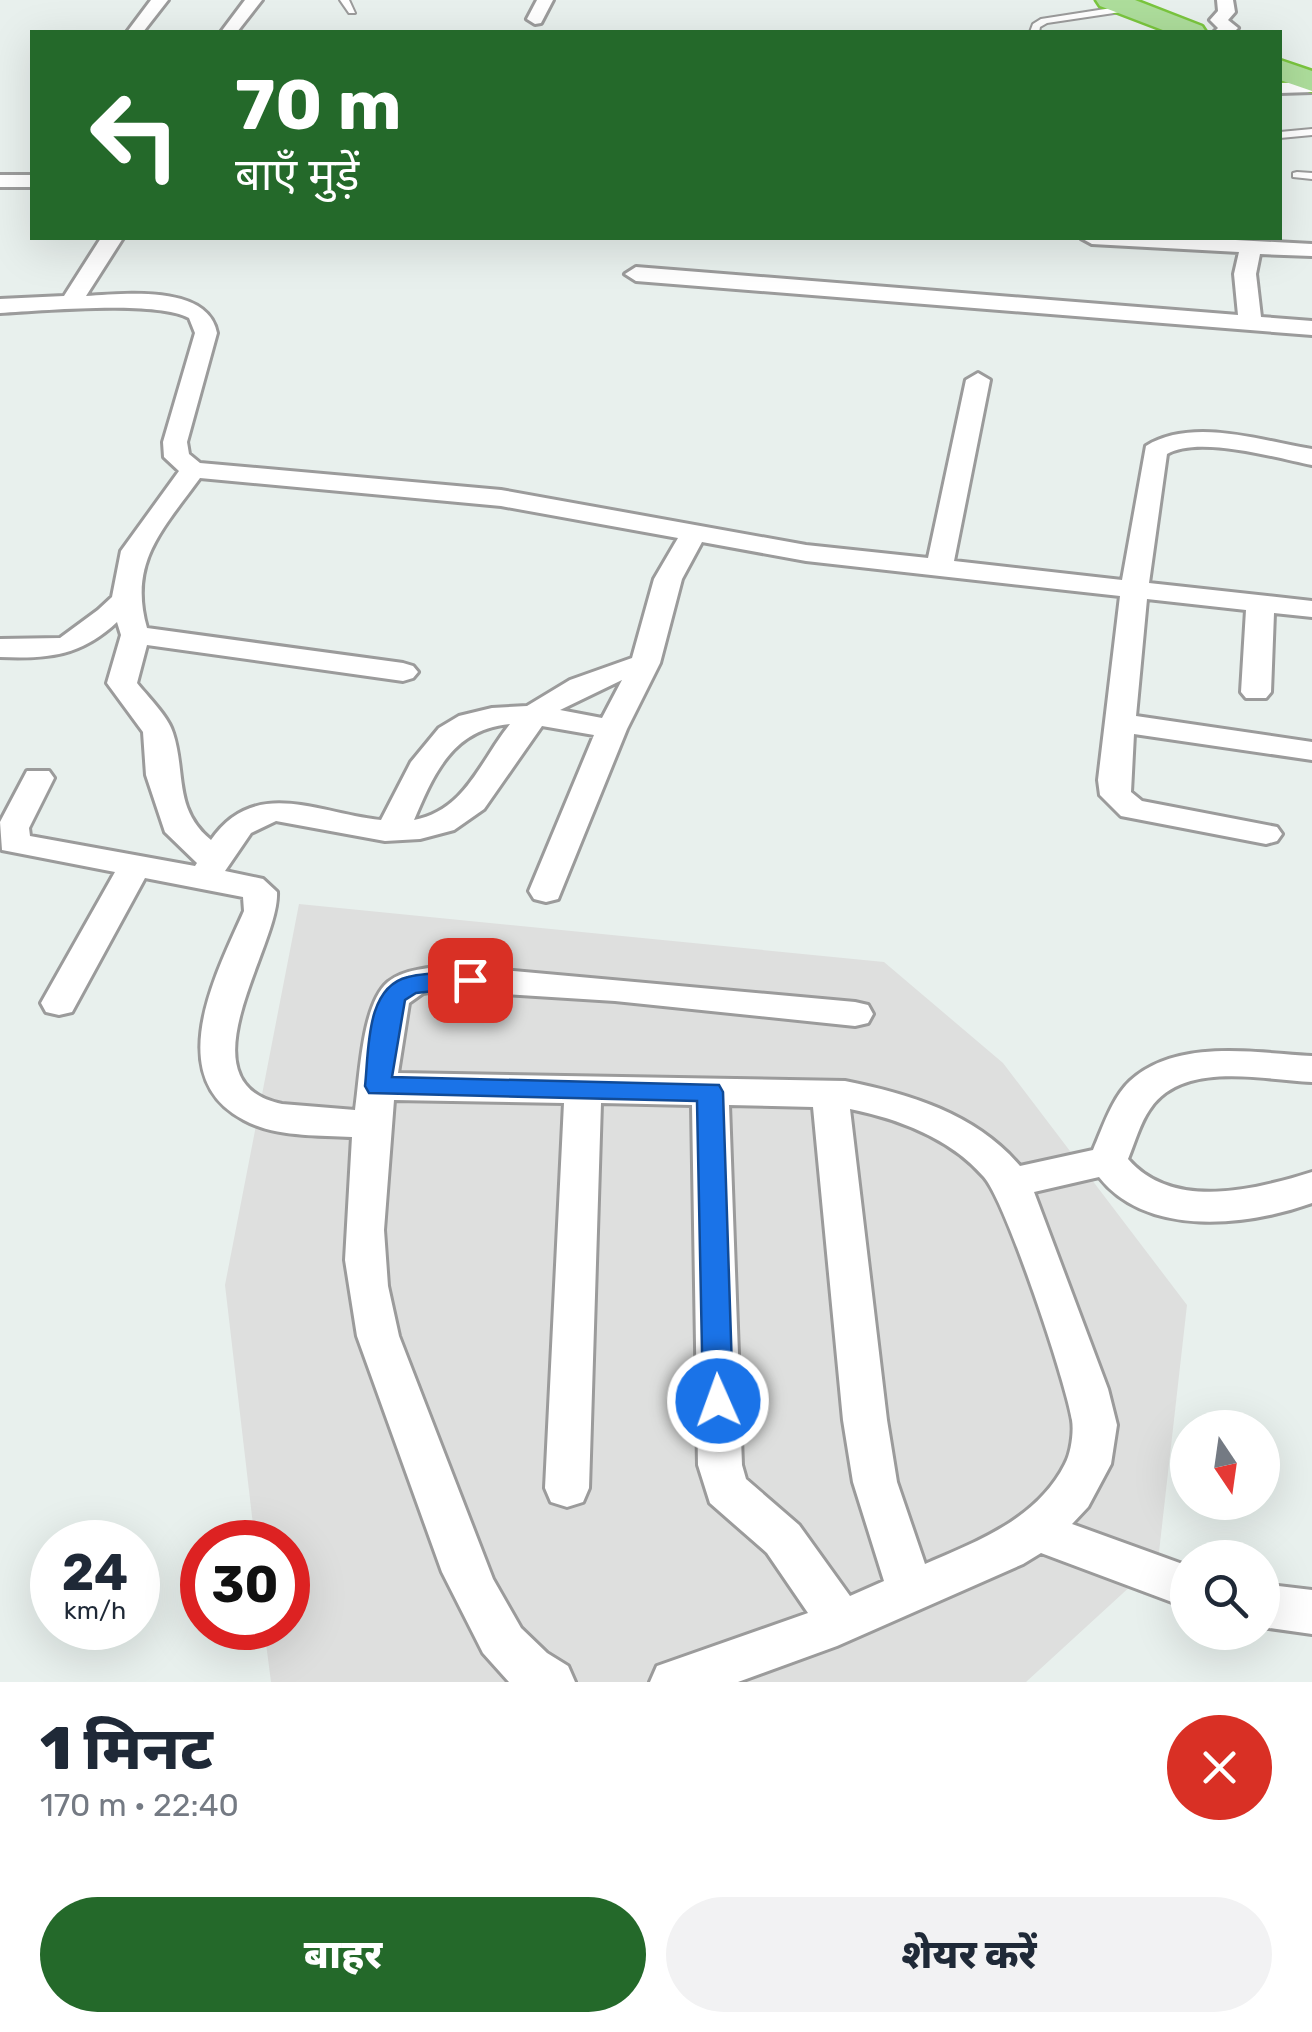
<!DOCTYPE html>
<html lang="hi">
<meta charset="utf-8">
<style>
body{margin:0;font-family:Rubik,"Noto Sans Devanagari",sans-serif;background:#f2f2f3;color:#1f2937;height:100vh;display:flex;flex-direction:column;font-size:38px;white-space:nowrap}
*{box-sizing:border-box;margin:0}
p{font-size:32px;color:#747a83}
.icon{flex:none;width:55px;height:55px;fill:none;stroke:currentColor;stroke-width:2;stroke-linecap:round;stroke-linejoin:round}
.map{position:relative;height:1682px;overflow:hidden}
.panel{display:flex;flex-direction:column;background:#fff;flex:1}
.panel>*{flex:none}
.hud{position:absolute;left:30px;top:30px;width:1252px;height:210px;border-radius:0px;box-shadow:0 10px 40px #0002;background:#24692a;color:#fff;overflow:hidden}
.needle{width:65px;rotate:167deg}
.buttons{position:absolute;left:1170px;top:1410px;display:grid;gap:20px}
.buttons a{display:grid;place-items:center;width:110px;height:110px;border-radius:50%;background:#fff;box-shadow:0 10px 40px #0002;font-size:50px}
.speed{position:absolute;left:30px;top:1520px;display:flex;gap:20px;font-size:50px;font-weight:700;text-align:center}
.speed>*{display:grid;place-content:center;width:130px;height:130px;border-radius:50%;background:#fff;box-shadow:0 10px 40px #0002;line-height:1}
.speed small{font-size:25px;font-weight:400}
.speed .limit{border:15px solid #d22;background:#fff;color:#111}
.pin{position:absolute;display:grid;place-items:center;width:85px;height:85px;color:#fff;margin:-42px;border-radius:20px;box-shadow:0 5px 15px #0006}
.me{position:absolute;width:110px;margin:-55px;rotate:358deg;stroke-linejoin:round;filter:drop-shadow(0 0 8px #0008)}
.turn{display:flex;align-items:center;gap:35px;height:210px;padding:0 40px;font-size:45px}
.turn .icon{width:130px;height:130px;stroke-width:2.5}
.turn b{display:block;font-size:70px;line-height:85px}
.round{display:grid;place-items:center;flex:none;width:105px;height:105px;border-radius:52px;background:#f2f2f3}
.overview{display:flex;align-items:center;justify-content:space-between;height:170px;padding:0 40px}
h1{font-size:60px;font-weight:800;line-height:75px}
.button{display:flex;gap:20px;margin-top:auto;padding:20px 40px}
.button a{flex:1;height:115px;border-radius:60px;background:#24692a;color:#fff;font-size:40px;font-weight:800;line-height:115px;text-align:center}
.button a+a{background:#f2f2f3;color:#1f2937}
.map>svg:first-child{display:block}
.residential{fill:#dedfde}
.lines{fill:none;stroke-linecap:round;stroke-linejoin:round}
.lane-casing{stroke:#9b9b9b;stroke-width:4}
.street-casing{stroke:#9b9b9b;stroke-width:6}
.highway-casing{stroke:#7ac53e;stroke-width:5}
.lane{fill:#fff;fill-rule:evenodd}
.street{fill:#fff;fill-rule:evenodd}
.highway{fill:#addd9b;fill-rule:evenodd}
.route{fill:#1a73e8;stroke:#114b97;stroke-width:2.5}
</style>
<div class="map">
<svg width="1312" height="1682" viewBox="0 0 1312 1682">
<rect width="100%" height="100%" fill="#e8f0ed"/>
<!-- residential -->
<polygon class="residential" points="299,904 884,962 1003,1063 1187,1305 1158,1561 1026,1682 271,1682 264,1628 288,1628 288,1542 255,1542 225,1285"/>
<g class="lines">
<defs>
<g id="lane">
<polygon points="340,0 349,0 355,13 349,13"/>
<polygon points="1131,5 1134,10 1047,23 1040,27 1039,32 1030,32 1033,24 1041,19"/>
<polygon points="1312,129 1312,135 1280,138 1280,132"/>
<polygon points="1297,172 1312,173 1312,179 1293,177 1293,173"/>
</g>
<g id="street">
<polygon points="151,0 168,0 143,32 127,32"/>
<polygon points="245,0 262,0 237,32 221,32"/>
<polygon points="537,0 553,0 541,23 535,24 527,19"/>
<polygon points="1217,0 1233,0 1235,12 1228,20 1238,28 1234,32 1214,32 1218,28 1210,20 1218,11"/>
<polygon points="1312,82 1312,92 1280,93 1280,83"/>
<rect x="0" y="175" width="32" height="12"/>
<path d="M101,238h22l-37,58c38,-2 122,-12 131,37l-30,109 2,12 11,9 301,27 305,55 122,13 38,-178 12,-7 12,7 -36,181 168,19 24,-134c47,-29 116,-5 166,3v16c-35,-7 -114,-30 -145,-11l-18,129 163,18v16l-38,-4 -3,79 -5,6h-20l-5,-6 5,-82 -99,-11 -11,117 176,26v18l-178,-26 -3,58 11,9 135,26 5,7 -5,7 -11,3 -145,-28 -21,-21 -2,-15 22,-184 -314,-35 -104,-19 -20,37 -22,84 -33,66 -69,170 -12,3 -12,-3 -5,-8 65,-156 -52,-9 -58,83 -30,21 -34,9 -35,2 -109,-20 -25,12 -26,38 38,8 14,13c3,54 -99,191 5,212l73,6c5,-34 7,-106 33,-128 17,-14 48,-15 69,-16l398,36 13,3 5,9 -5,9 -13,3 -240,-25 -174,-11 -18,3 -14,10 -11,70 447,8c65,13 131,33 175,85l73,-16c10,-23 19,-52 37,-69 47,-43 125,-28 182,-25v26c-49,-2 -129,-22 -162,27 -10,14 -15,33 -22,50 45,52 127,31 184,13v31c-64,23 -165,35 -213,-26l-65,15 74,197 9,36 -6,39 -23,43 -16,17 116,42v42l-147,-55 -18,11 -186,82 -99,36h-88l7,-16 151,-53 -41,-60 -57,-50 -12,-38 -6,-360 -91,-2 -12,385 -6,14 -16,5 -16,-5 -6,-14 19,-385 -170,-3 -10,130 4,56 11,50 94,243 28,49 26,25 21,13 7,16h-66l-26,-29 -41,-81 -85,-236 -12,-76 7,-123c-35,-2 -77,0 -108,-17 -83,-43 -27,-148 0,-209l-1,-14 -98,-19 -73,134 -13,3 -13,-3 -5,-9 74,-131 -113,-22 -2,-28 27,-51h22l5,7 -25,50 1,8 165,30 2,-3 -32,-31 -19,-57 -3,-43 -36,-49 14,-48 -4,-13c-36,34 -69,37 -117,35v-18l60,-1 38,-28 14,-13 9,-46 58,-80 -15,-14 -1,-15 32,-109 -6,-15c-35,-18 -147,-7 -189,-5v-14l64,-3zM200,478l301,28 177,32 -24,41 -22,79 -62,22 -43,26 -35,2 -33,8 -20,12 -28,34 -30,58c-62,-6 -126,-44 -170,20 -38,-31 -25,-68 -38,-107 -5,-17 -25,-36 -36,-50l10,-38 256,36 10,-3 5,-6 -5,-6 -10,-3 -256,-35c-19,-66 16,-99 53,-150zM622,680l-20,38 -42,-8zM510,724c-30,37 -44,86 -96,96 20,-47 39,-91 96,-96zM729,1105l84,2 30,313 10,62 31,99 -34,15 -51,-71 -53,-46 -4,-14zM850,1109c49,10 100,29 134,68 22,25 82,205 88,243 2,12 -1,33 -7,44 -28,55 -87,77 -140,100l-28,-82 -10,-62z"/>
<polygon points="1081,238 1199,238 1312,244 1312,256 1260,254 1256,274 1261,317 1312,321 1312,335 636,281 625,274 636,267 1238,315 1234,274 1239,252 1092,244"/>
<polygon points="1262,1584 1312,1590 1312,1634 1262,1627"/>
</g>
<g id="highway">
<polygon points="1096,0 1135,0 1202,26 1206,32 1168,32 1100,6"/>
<polygon points="1280,60 1312,71 1312,91 1280,80"/>
</g>
</defs>
<!-- lane casing -->
<use href="#lane" class="lane-casing"/>
<!-- street casing -->
<use href="#street" class="street-casing"/>
<!-- highway casing -->
<use href="#highway" class="highway-casing"/>
<!-- lane -->
<use href="#lane" class="lane"/>
<!-- street -->
<use href="#street" class="street"/>
<!-- highway -->
<use href="#highway" class="highway"/>
</g>
<!-- route -->
<path class="route" d="M470,972l9,2 4,6 -4,6 -63,7 -11,7 -13,77 327,8 4,7 10,309 -4,9 -11,3 -11,-3 -4,-9 -6,-300 -328,-8 -4,-7c4,-34 0,-99 43,-109 19,-5 42,-4 62,-5z"/>
</svg>
<div class="buttons">
<a><svg class="needle" viewBox="-14 -14 28 28"><path d="M0-13l5 13h-10z" fill="#e53935"/><path d="M0 13l5-13h-10z" fill="#747a83"/></svg></a>
<a><svg class="icon" aria-label="search" viewBox="0 0 24 24"><circle cx="10" cy="10" r="6"/><path d="M15 15l6 6"/></svg></a>
</div>
<div class="speed"><div>24<small>km/h</small></div><div class="limit">30</div></div>
<div class="pin" style="left:470px;top:980px;background:#d93025"><svg class="icon" aria-label="arrive" viewBox="0 0 24 24"><path d="M6 21V4h12l-3 4 3 4H6"/></svg></div>
<svg class="me" style="left:718px;top:1401px" viewBox="-20 -20 40 40"><circle r="17" fill="#1a73e8" stroke="#fff" stroke-width="3"/><path d="M0-11L8 9 0 5-8 9z" fill="#fff"/></svg>
<div class="hud">
<div class="turn"><svg class="icon" aria-label="left" viewBox="0 0 24 24"><path d="M17 20v-9H6M10 6l-5 5 5 5"/></svg><div><b>70 m</b>बाएँ मुड़ें</div></div>
</div>
</div>
<section class="panel">
<div class="overview"><div><h1>1 मिनट</h1><p>170 m · 22:40</p></div><a class="round" style="background:#d93025;color:#fff"><svg class="icon" aria-label="close" viewBox="0 0 24 24"><path d="M6 6l12 12M18 6L6 18"/></svg></a></div>
<div class="button"><a>बाहर</a><a>शेयर करें</a></div>
</section>
